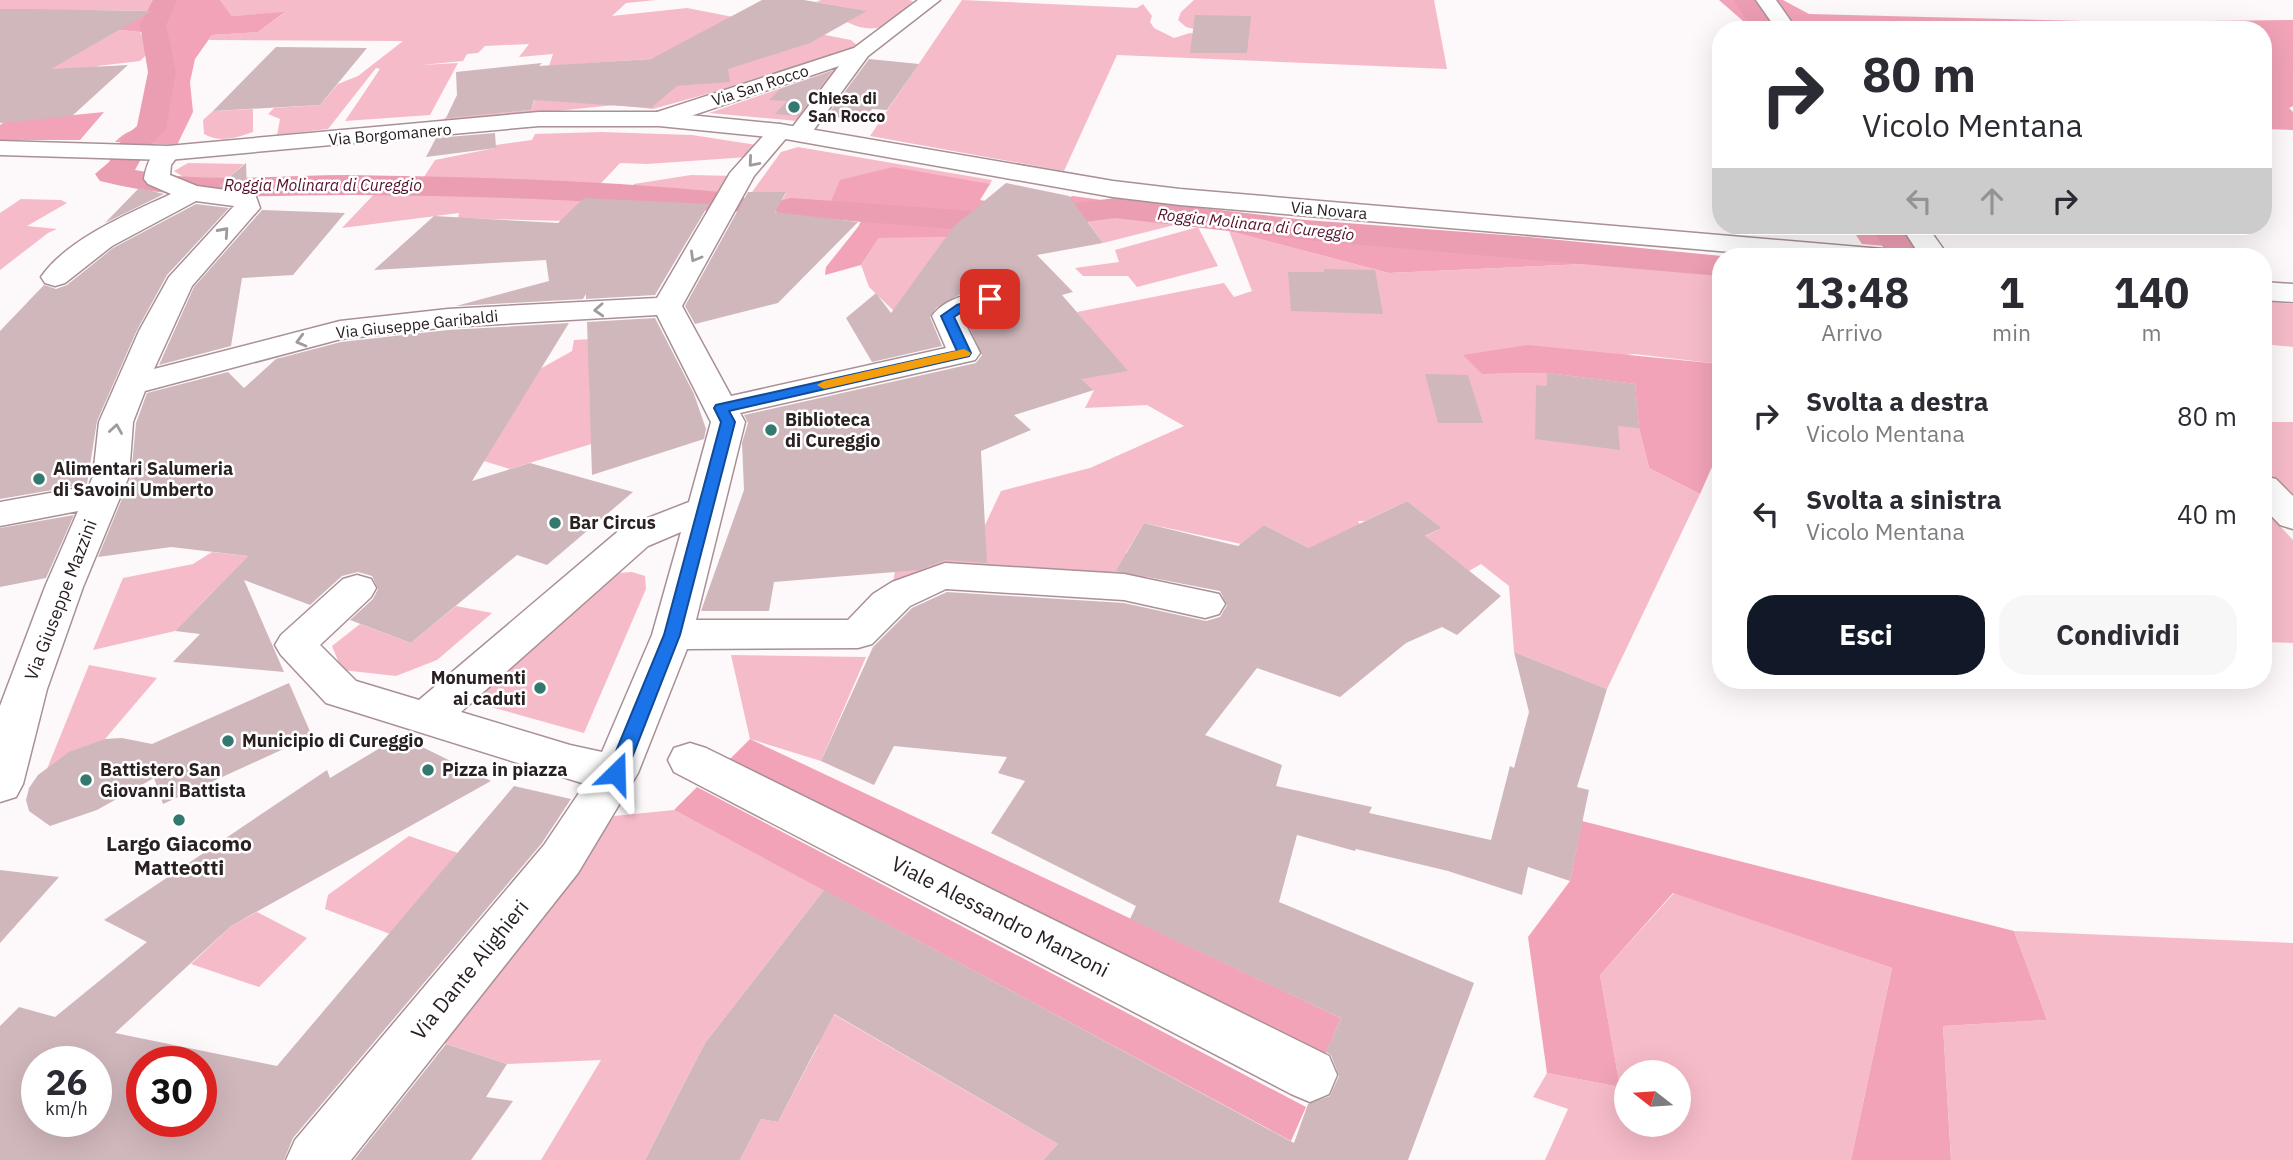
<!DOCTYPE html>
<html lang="it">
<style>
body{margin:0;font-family:"IBM Plex Sans",sans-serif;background:#f7f7f7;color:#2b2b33;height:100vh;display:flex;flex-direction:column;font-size:26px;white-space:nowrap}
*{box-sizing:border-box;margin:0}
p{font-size:23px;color:#7c7c81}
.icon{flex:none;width:38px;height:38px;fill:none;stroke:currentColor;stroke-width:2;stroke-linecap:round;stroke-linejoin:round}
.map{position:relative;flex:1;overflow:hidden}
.panel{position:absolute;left:1712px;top:248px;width:560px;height:441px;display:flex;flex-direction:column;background:#fff;border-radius:28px;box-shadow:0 7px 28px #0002}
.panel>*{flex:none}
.top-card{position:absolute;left:1712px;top:21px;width:560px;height:214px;border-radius:28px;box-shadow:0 7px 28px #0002;background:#fff;color:#2b2b33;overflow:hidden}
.needle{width:46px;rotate:287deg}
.controls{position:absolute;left:1614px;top:1060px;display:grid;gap:14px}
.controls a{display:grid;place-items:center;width:77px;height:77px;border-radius:50%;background:#fff;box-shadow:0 7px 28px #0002;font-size:35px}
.speed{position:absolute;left:21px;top:1046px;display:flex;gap:14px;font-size:35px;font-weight:700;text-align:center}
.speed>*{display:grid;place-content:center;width:91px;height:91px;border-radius:50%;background:#fff;box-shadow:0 7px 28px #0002;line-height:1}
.speed small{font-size:18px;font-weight:400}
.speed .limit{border:10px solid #d22;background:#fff;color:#111}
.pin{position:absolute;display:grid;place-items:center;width:60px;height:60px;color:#fff;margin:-30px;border-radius:14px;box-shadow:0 4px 10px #0006}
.me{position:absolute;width:77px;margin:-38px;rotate:22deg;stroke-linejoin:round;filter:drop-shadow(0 0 5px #0008)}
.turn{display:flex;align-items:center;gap:24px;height:147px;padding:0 35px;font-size:32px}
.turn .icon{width:91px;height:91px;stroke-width:2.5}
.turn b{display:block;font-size:49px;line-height:60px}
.lanes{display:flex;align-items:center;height:66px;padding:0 35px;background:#0003;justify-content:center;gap:35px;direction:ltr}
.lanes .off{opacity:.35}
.eta{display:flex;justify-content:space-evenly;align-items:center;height:119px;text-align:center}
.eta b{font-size:42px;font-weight:800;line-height:49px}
.cta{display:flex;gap:14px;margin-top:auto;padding:14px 35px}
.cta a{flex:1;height:80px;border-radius:28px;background:#111827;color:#fff;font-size:28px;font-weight:800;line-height:80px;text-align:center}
.cta a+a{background:#f7f7f7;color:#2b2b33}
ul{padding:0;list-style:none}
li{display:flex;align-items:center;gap:21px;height:98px;padding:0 35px}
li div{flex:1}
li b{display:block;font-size:26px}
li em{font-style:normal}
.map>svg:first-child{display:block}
.green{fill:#f6bbc8;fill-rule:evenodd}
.forest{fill:#f2a3b7}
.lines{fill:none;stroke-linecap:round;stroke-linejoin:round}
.canal{fill:#eb9db1;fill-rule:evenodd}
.building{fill:#d0b7bc;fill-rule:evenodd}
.minor-casing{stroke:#a89096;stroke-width:3}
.major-casing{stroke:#a89096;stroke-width:3}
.minor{fill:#fff;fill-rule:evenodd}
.major{fill:#fff;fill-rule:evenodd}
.oneway{stroke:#9f9b9c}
.route{fill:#1a73e8;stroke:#114b97;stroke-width:2}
.slow{fill:#f59e0b}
.poi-dot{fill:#33796f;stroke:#fff;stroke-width:2.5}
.labels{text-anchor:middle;stroke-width:5;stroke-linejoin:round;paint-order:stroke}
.far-street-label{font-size:16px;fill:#292022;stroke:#fff}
.far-poi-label{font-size:16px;font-weight:bold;fill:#292022;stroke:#fff;text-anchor:start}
.far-water-label{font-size:16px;font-style:italic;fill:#530f29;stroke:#fff}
.poi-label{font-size:18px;font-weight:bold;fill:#292022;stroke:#fff;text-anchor:start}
.street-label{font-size:18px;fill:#292022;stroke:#fff}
.near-poi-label{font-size:21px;font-weight:bold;fill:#292022;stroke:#fff}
.near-street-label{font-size:21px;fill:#292022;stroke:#fff}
</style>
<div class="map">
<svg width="2293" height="1160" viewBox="0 0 2293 1160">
<rect width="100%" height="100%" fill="#fdf8f9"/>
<!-- green -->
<g class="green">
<polygon points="0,0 157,0 152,11 95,10 120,22 120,30 140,32 149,52 140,61 98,66 83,80 14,86 0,24"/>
<polygon points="220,0 656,0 626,3 612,16 687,8 851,40 860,48 740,88 721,90 653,109 615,105 440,123 446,117 531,110 536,96 700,84 705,55 549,66 553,54 519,57 529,44 485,46 478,53 467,54 463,61 421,65 458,63 430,115 345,121 380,69 376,68 328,129 277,135 280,119 268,114 274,108 320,105 338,84 358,76 403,41 209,40 212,35 258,32 284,13 232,16"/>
<path d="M821,0h87l5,1c-21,23 -35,36 -66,21l18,-11 -49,-9z"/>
<polygon points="962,0 1137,8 1143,4 1152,16 1150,22 1154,28 1174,38 1190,33 1203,35 1206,32 1186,27 1178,20 1181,12 1194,0 1434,0 1447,69 1117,55 1064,171 870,136"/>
<polygon points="839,68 798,121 709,113"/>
<path d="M253,109v23c-16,6 -34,11 -49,2l-1,-14 10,-9z"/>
<polygon points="601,132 692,135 757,145 748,157 647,164 620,163 590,195 628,193 634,184 691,175 736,176 714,207 672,208 564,221 458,218 459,213 342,228 378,190 360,188 366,179 422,180 435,160 495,148 496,145 532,140 535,134"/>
<polygon points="798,147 992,180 990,184 866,212 861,222 775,212 786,193 752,192 781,152"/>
<polygon points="188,163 244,164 221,185 257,185 248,193 204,190 174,171"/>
<polygon points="21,199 61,200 67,203 27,226 57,229 48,233 0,270 0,213"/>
<polygon points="1122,213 1194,220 1103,243 1084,216"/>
<polygon points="1198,227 1218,266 1137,287 1128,276 1083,276 1075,268 1119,262 1115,250"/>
<polygon points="1229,231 1389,273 1653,261 1720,269 1720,364 1634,354 1482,374 1547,373 1635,384 1639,428 1649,468 1700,494 1607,689 1514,652 1509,586 1481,564 1445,585 1400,549 1442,528 1407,501 1365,521 1358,521 1364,532 1319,553 1264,525 1241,544 1144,523 1126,553 1153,559 1138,592 893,584 901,528 985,525 1001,491 1090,468 1184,426 1147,405 1085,408 1094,390 1058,360 1089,327 1077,312 1224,283 1234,297 1252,291"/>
<polygon points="1012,237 935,298 944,305 896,313 869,287 861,265 879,238"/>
<polygon points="2263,301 2293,304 2293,347 2263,344"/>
<polygon points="624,337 589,378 590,407 653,425 510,469 464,455 531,374 572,351 574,340"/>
<polygon points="2263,422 2293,422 2293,500 2263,470"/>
<polygon points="2263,508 2293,540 2293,643 2263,642"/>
<polygon points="212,552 248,556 175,631 93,650 123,578 193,564"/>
<polygon points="632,572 645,576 646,589 584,733 470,701 617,573"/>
<polygon points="456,606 492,613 437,660 396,676 342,670 332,646 360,624 411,643"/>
<polygon points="731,655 866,657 821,761 750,739"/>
<polygon points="89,665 157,678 105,739 45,774"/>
<polygon points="674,810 824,890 705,1043 645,1160 541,1160 601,1060 507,1064 437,1041 614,816"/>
<polygon points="409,836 458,853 390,934 325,909 328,895"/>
<path d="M1674,893l218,75 -41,192h-306l23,-51 -35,-12 14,-24 73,14 -20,-112zM1626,1073h52v52h-52z"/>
<polygon points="257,912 307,938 259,987 191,964 231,926"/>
<polygon points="2014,931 2293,943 2293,1160 1951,1160 1943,1026 2047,1020"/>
<polygon points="821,1007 1058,1144 1043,1160 740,1160 761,1119 778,1122 818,1046"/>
</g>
<!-- forest -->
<g class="forest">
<path d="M157,0h63l12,16 53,-4 -27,20 -46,3 -17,24 -5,23 3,30 -16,33 -62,-3c9,-10 17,-11 28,-17 19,-10 22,-35 29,-53l-9,-15 1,-28 -24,3 -20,-2v-8c17,-3 29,-5 37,-22z"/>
<polygon points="1719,0 1783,0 1809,14 2122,22 2293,20 2293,106 2289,108 2293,112 2293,130 2263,129 2263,30 1745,30 1743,21"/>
<polygon points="104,112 80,140 0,140 0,125 4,122"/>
<polygon points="893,167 990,184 980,200 1029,208 1073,196 1196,213 1194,220 1122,213 1084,216 1007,229 1012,237 879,238 861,265 825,275 826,267 858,227 866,212 829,206 840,180"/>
<polygon points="1221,215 1720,258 1720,269 1653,261 1389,273 1229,231"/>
<polygon points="1850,226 1904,226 1920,249 1862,244"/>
<polygon points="1528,345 1720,364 1720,449 1700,494 1649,468 1639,428 1635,384 1547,373 1482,374 1463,355"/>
<polygon points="750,739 1341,1018 1325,1055 725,764"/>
<polygon points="697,787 1306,1107 1291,1141 674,810"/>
<polygon points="1582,821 2014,931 2047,1020 1943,1026 1951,1160 1851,1160 1892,968 1673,893 1600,975 1620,1087 1547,1073 1528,937 1570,881"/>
</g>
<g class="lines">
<!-- canal -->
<g class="canal">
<path d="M153,0h24l-11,25 10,47 -10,57 -20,21 -11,20c70,14 142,5 213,5 128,2 256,5 383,18l12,3 5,7 -5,7 -12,3c-124,-13 -248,-17 -372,-18 -91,-1 -169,9 -259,-14l-5,-7 14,-12 13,-23 15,-13 11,-54 -8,-47z"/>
<polygon points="1734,0 1758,0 1778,30 1752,30"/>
<polygon points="791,198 1001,213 1115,198 1306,220 1518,236 1732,257 1720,257 1720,276 1306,240 1115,218 1001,233 779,215 774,208 779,201"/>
<polygon points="1870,226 1904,226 1925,257 1889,257"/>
</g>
</g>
<!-- building -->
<g class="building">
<polygon points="762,0 804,0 867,11 810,43 728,69 730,82 677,86 651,108 534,100 531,110 446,118 457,95 456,72 542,63 539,66 651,59"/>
<polygon points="0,9 30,9 152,11 51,69 128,65 72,116 0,123"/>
<polygon points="1195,15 1251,16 1247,53 1190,53"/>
<polygon points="276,47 367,48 320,105 213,111"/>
<polygon points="869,59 919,64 887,110 872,109 865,119 826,117"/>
<polygon points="832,71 798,116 775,114 787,101 769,100 780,89"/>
<polygon points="495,133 496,148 426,157 436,138"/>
<polygon points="246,163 247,190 219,186"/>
<polygon points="1006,183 1069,196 1103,243 1037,255 1073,292 1062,295 1128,371 1081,379 1094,390 1014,415 1031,430 981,451 987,563 945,560 919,570 774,582 769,611 701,611 744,490 742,443 748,423 744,415 976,363 982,355 966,320 1003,305 1008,299 1000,290 983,289 962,293 936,308 930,317 942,346 872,362 846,318 876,293 891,313 954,226"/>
<polygon points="139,188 164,194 105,223"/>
<polygon points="748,192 786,192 775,212 858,222 778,303 695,324 685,306"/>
<polygon points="584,198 709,204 655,295 586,299 586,294 583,299 456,306 549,281 546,260 374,270 434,216 558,223"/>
<polygon points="196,204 229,208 167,275 137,330 97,421 87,484 0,499 0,331 44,285 56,289 67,285 113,248"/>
<polygon points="262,210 345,213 293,275 242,278 231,346 159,365 194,287"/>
<polygon points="1324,269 1375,270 1383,314 1291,311 1288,272 1324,272"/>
<polygon points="655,318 694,394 706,429 704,439 592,475 587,322"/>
<polygon points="569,323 472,481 530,463 633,492 547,565 517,555 411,643 350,620 373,599 378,589 372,576 358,572 342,576 310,605 244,580 284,672 173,662 200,634 175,631 248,556 171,547 98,557 131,477 136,423 147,393 228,372 244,388 276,359 341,342 448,330"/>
<polygon points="1547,373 1635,384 1639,428 1618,426 1620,450 1535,439 1536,385 1547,386"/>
<polygon points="1425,374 1468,375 1483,423 1438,423"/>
<polygon points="1407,501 1442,528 1425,536 1501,596 1457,635 1442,627 1406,643 1340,697 1257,668 1205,735 1282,765 1276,786 1372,807 1369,813 1491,840 1510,766 1514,768 1529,712 1514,652 1607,689 1577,787 1589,790 1570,881 1528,867 1522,895 1448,871 1356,849 1355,851 1297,835 1279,902 1474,983 1408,1160 1043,1160 1058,1144 834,1014 778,1122 761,1119 740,1160 645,1160 705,1043 824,890 1294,1143 1308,1104 1330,1096 1339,1076 1331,1055 1326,1052 1341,1018 1130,919 1136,906 991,833 1025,781 998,773 1007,757 894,746 874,785 821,761 873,647 912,608 947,592 1124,603 1206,621 1220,617 1227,605 1220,591 1116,571 1144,523 1238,546 1264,525 1309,548"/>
<polygon points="74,515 46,578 0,587 0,528"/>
<polygon points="289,683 312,736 163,804 154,778 97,810 50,826 29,811 26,800 29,788 38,775 69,752 105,739 122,738 152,744"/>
<path d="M400,736l91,45 -260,145 -116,107 162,33 237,-280 57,13 -29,44 -249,295 -9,22h-284v-134l19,-19 36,10 92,-75 -43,-22 223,-150 3,8zM37,1062h59v60h-59zM142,1062h59v60h-59z"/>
<polygon points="0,870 59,877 0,943"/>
<polygon points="446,1044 507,1064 486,1097 513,1101 471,1160 354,1160"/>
</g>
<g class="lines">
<defs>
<g id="minor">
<path d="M918,0h22l-72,56 -61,83 -8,2 -11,-5 -34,40 -72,130 49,90 215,-48 -14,-32c12,-18 48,-28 68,-23l5,6c-9,12 -29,11 -42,20l17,34 -5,7 -235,53 5,9 -49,198h152l25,-26 19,-12 53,-19 179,11 95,20 6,10 -6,10 -14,4 -81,-18 -178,-11 -36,17 -38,38 -14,4 -171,1 -49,124 -60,100 -227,287h-65l9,-20 249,-295 41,-61 -259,-81 -45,-48 -6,-10 6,-10 62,-56 14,-4 14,4 5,9 -5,9 -51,48 36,36 63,19 203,-172 67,-26 22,-80 -54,-107 -209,12 -107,12 -196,52 -12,31 -4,54 -46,111 -36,102 -24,95 -7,13 -16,5v-96l45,-119 33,-76 -78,15v-24l89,-16 4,-10 6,-54 40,-91 30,-54 65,-71 -38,-5 -84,45 -47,37 -10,3 -10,-3 -4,-6c26,-38 89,-64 130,-83l-23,-10 -4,-5c3,-18 11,-37 33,-31l3,5 -9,12 -1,10 27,11 58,8 5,14 -68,78 -38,83 186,-48 108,-12 209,-11 73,-125 42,-47 8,-2 11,5 48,-63 -172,58h-16l-4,-5 4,-5 203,-66zM681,532l-29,103 -50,117 -32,-7 -109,-33 187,-166z"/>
<polygon points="1756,0 1776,0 1797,30 1777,30"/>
<polygon points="1901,226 1927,226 1949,257 1921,257"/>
<polygon points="2263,476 2276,479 2293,496 2293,529 2280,525 2263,507"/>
<polygon points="690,743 706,748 1329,1056 1337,1075 1329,1094 1310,1102 1291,1094 674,772 668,760 674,748"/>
</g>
<g id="major">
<polygon points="539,112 659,112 780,124 1113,181 1180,189 1883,249 1893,251 1897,257 1789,257 1180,205 1113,197 780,138 659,126 539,126 168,160 0,155 0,141 168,146"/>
<polygon points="2263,282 2293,284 2293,302 2263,300"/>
</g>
</defs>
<!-- minor casing -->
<use href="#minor" class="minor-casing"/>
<!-- major casing -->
<use href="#major" class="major-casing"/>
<!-- minor -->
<use href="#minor" class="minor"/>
<!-- major -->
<use href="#major" class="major"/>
</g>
<!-- one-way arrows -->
<defs><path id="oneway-chevron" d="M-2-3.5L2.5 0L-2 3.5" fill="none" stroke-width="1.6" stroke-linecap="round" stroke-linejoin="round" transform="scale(1.75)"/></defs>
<g class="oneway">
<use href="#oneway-chevron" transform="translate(753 162) rotate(131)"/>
<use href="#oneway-chevron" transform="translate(224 232) rotate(-48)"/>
<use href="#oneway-chevron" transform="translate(695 257) rotate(120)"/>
<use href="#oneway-chevron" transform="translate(599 310) rotate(177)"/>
<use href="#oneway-chevron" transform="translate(301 341) rotate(165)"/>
<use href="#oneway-chevron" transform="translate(116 429) rotate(-81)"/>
</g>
<!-- route -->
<polygon class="route" points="990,295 994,296 994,301 965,310 954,317 971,353 969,356 729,411 735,422 680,635 626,773 623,779 616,781 610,779 607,773 664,635 721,422 714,408 716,405 957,351 941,316 957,305"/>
<!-- slow -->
<polygon class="slow" points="964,349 971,353 969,356 824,389 817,385 824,381"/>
<!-- markers -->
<g class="poi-dot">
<circle cx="794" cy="107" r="7"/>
<circle cx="771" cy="430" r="7"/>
<circle cx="39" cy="479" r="7"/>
<circle cx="555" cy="523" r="7"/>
<circle cx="540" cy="688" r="7"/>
<circle cx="228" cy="741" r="7"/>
<circle cx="428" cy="770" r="7"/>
<circle cx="86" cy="780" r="7"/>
<circle cx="179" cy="820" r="7"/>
</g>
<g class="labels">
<!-- far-street labels -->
<g class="far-street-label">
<text transform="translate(760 85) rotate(-18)" y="6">Via San Rocco</text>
<text transform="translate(390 134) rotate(-5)" y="6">Via Borgomanero</text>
<text transform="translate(1329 210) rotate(5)" y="6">Via Novara</text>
<text transform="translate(417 324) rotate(-6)" y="6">Via Giuseppe Garibaldi</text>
</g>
<!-- far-poi labels -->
<g class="far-poi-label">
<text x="808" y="104">Chiesa di<tspan x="808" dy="18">San Rocco</tspan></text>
</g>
<!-- far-water labels -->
<g class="far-water-label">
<text x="323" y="191">Roggia Molinara di Cureggio</text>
<text transform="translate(1256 224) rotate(6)" y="6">Roggia Molinara di Cureggio</text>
</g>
<!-- poi labels -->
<g class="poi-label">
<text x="785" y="426">Biblioteca<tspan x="785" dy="21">di Cureggio</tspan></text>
<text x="53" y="475">Alimentari Salumeria<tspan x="53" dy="21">di Savoini Umberto</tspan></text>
<text x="569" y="529">Bar Circus</text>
<text x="526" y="684" text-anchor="end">Monumenti<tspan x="526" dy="21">ai caduti</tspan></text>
<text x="242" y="747">Municipio di Cureggio</text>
<text x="100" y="776">Battistero San<tspan x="100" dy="21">Giovanni Battista</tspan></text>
<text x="442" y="776">Pizza in piazza</text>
</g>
<!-- street labels -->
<g class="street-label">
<text transform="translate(61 600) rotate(-69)" y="6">Via Giuseppe Mazzini</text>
</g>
<!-- near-poi labels -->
<g class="near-poi-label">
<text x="179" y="851">Largo Giacomo<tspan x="179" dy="24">Matteotti</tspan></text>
</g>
<!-- near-street labels -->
<g class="near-street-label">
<text transform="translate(1000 917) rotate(27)" y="7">Viale Alessandro Manzoni</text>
<text transform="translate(470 970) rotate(-51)" y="7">Via Dante Alighieri</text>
</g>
</g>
</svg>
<div class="controls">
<a><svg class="needle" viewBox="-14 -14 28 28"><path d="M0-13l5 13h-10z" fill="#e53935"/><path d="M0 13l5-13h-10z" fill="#7c7c81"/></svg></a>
</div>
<div class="speed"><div>26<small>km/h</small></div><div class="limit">30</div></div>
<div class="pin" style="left:990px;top:299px;background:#d93025"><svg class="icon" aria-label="arrive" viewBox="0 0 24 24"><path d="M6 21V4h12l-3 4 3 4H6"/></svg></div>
<svg class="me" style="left:616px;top:773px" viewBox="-20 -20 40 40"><path d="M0-17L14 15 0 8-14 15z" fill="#1a73e8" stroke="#fff" stroke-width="4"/></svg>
<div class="top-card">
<div class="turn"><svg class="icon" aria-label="right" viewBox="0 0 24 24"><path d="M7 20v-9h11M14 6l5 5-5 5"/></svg><div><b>80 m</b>Vicolo Mentana</div></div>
<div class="lanes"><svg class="icon off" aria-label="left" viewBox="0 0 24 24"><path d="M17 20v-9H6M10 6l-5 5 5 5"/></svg><svg class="icon off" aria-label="ahead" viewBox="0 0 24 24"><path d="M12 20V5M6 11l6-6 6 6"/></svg><svg class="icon" aria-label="right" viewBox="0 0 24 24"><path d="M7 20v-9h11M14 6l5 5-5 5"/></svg></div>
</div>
<section class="panel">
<div class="eta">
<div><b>13:48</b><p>Arrivo</p></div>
<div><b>1</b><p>min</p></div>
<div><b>140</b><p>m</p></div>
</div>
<ul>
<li><svg class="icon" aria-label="right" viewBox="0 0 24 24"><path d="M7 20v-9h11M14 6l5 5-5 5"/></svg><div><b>Svolta a destra</b><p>Vicolo Mentana</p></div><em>80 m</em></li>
<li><svg class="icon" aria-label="left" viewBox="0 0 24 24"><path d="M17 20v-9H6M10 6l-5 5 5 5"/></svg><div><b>Svolta a sinistra</b><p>Vicolo Mentana</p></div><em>40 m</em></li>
</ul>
<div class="cta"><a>Esci</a><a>Condividi</a></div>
</section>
</div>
